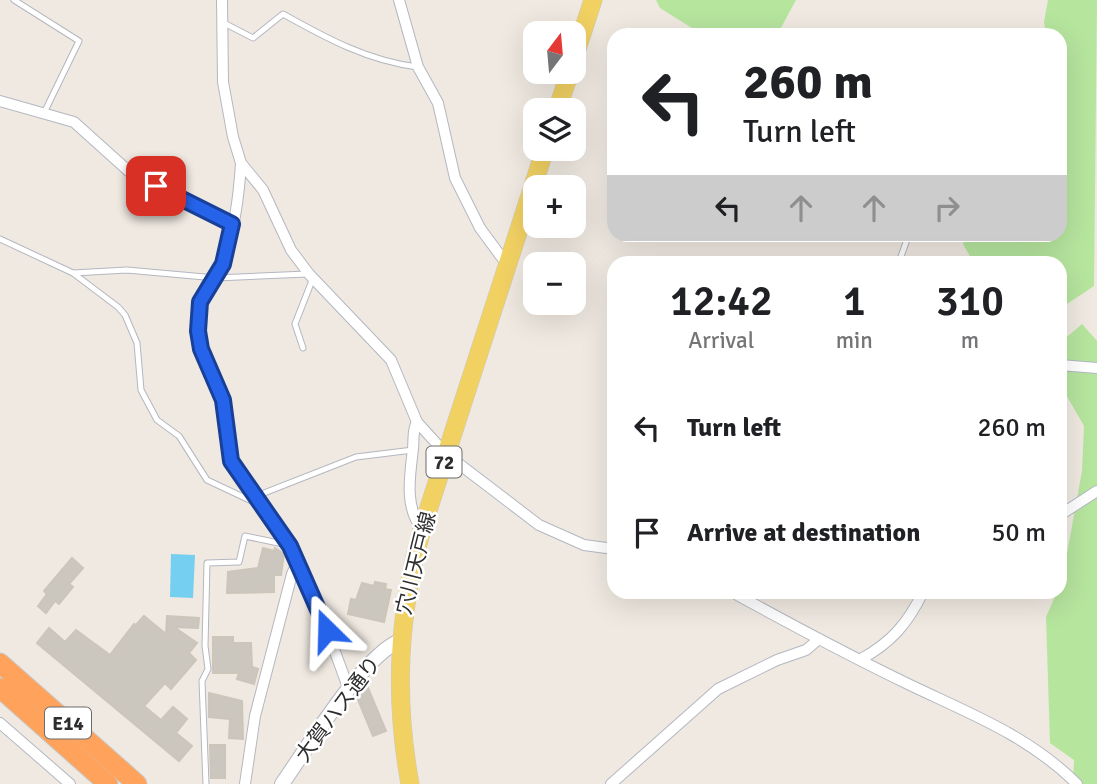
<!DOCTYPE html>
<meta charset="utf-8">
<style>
body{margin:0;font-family:Signika,"Noto Sans JP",sans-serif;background:#f6f6f6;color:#202124;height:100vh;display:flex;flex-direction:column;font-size:26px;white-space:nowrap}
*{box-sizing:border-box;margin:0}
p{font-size:23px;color:#757577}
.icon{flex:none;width:38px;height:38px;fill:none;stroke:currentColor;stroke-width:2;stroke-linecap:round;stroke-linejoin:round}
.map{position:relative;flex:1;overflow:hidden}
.side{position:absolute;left:607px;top:256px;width:460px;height:343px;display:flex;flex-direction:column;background:#fff;border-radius:21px;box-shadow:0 7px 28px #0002}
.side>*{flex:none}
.top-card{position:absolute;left:607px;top:28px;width:460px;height:214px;border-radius:21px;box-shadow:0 7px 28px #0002;background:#fff;color:#202124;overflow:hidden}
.needle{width:46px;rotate:16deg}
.controls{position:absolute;left:523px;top:21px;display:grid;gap:14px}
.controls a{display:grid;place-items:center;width:63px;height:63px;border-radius:14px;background:#fff;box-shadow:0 7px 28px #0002;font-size:35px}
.pin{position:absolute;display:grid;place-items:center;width:60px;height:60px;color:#fff;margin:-30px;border-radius:14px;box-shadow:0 4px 10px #0006}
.me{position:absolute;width:77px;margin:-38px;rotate:338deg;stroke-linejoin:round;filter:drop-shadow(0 0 5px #0008)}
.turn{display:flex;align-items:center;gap:24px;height:147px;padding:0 21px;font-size:32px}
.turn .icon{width:91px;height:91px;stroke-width:2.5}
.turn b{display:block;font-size:49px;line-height:60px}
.lanes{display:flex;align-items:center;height:66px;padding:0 21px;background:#0003;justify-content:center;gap:35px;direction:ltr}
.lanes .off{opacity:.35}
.eta{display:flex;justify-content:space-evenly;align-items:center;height:119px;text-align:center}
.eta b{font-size:42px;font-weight:600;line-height:49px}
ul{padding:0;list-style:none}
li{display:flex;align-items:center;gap:21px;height:105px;padding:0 21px}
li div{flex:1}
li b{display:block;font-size:26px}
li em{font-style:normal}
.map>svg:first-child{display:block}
.green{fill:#b6e59e}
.water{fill:#75cff0}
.building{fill:#cbc7bf;stroke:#cbc5ba;stroke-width:2}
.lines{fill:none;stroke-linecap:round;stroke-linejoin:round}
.service-casing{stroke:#b4b7c1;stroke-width:7}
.minor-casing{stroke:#b4b7c1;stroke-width:12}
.tertiary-casing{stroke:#b4b7c1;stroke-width:16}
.primary-casing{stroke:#c9c9c9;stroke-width:19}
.motorway-casing{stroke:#c9c9c9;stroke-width:21}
.service{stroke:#fff;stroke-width:5}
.minor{stroke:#fff;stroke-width:10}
.tertiary{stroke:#fff;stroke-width:14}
.primary{stroke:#f2d163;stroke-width:18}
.motorway{stroke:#ffa35c;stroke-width:19}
.route-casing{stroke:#184099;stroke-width:18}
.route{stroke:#2563eb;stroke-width:12}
.labels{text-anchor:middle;stroke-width:5;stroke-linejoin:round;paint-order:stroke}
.shield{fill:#fff;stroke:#6d6d6d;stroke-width:2}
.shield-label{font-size:19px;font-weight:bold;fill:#2e2e2e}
.street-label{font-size:21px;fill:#2e2e2e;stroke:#fff}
</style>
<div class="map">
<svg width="1097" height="784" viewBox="0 0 1097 784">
<rect width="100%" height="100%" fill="#efe9e1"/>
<!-- green -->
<g class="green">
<polygon points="656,0 796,0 777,35 703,35 660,8"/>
<polygon points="1048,0 1097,0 1094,286 1064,306 1061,303 1060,262 979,262 972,260 963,244 966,235 1060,234 1060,35 1046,35 1044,22"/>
<polygon points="1082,324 1097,341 1097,784 1073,784 1074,760 1050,743 1046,617 1057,592 1060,592 1082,471 1084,426 1061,386 1061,342"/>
</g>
<!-- water -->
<polygon class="water" points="171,554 195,555 193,598 170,597"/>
<!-- building -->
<g class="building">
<polygon points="263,548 274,551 275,548 284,554 281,575 274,575 274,592 227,593 228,572 258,568"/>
<polygon points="72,558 83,568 69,584 73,587 59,604 55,601 46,613 38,606 47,594 44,591"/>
<polygon points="375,582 386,584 385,589 391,590 384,622 348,614 351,599 356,600 362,583 374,586"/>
<polygon points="144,616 166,634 167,616 199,618 198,628 174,627 197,643 189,653 196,660 171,689 165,683 144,706 161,720 173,707 187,719 176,733 192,746 179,761 37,643 49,628 65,642 76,630 110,655 134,624 136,625"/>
<polygon points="213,637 233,637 233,643 251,643 252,667 258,669 254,684 237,679 239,673 213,673"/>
<polygon points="368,688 386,731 373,736 356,695"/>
<polygon points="209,693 242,701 243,739 229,738 230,719 209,717"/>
<polygon points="210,745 225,745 225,778 211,778"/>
</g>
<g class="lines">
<defs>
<g id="service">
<polyline points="14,0 79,41 44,113"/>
<path d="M222,22l31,16 30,-24c43,24 85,47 135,53"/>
<polyline points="0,239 73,273 118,307 125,315 137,343 141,390 157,420 179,436 207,480 258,504"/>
<polyline points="899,262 909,234"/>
<polyline points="73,273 127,270 216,278 307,274"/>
<polyline points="303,348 295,324 313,278"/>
<polyline points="254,497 356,457 413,450"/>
<polyline points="206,784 202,681 208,669 205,646 207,563 239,562 245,536 288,545"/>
</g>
<g id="minor">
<polyline points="222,0 223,82 233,137 241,163 263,190 291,250 309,274 391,360 417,422 446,454 539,525 584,545 614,549"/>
<polyline points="399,0 418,67 438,103 455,178 480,228 508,266"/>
<polyline points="0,101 74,122 134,176 232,224"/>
<path d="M241,163c-2,33 -7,69 -18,100 -7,19 -23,32 -25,52 -4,32 18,57 25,87 4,19 1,46 10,63 20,35 49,61 64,98l-5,11 -37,142 -10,68"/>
<polyline points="1060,365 1097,368"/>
<path d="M417,422c-5,9 -3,18 -4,27 -3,26 -9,58 9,80"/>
<polyline points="1060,515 1097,491"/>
<polyline points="297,563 319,608 349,690"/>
<path d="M732,592c58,32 116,63 176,92 60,29 120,51 169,100"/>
<path d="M861,659c30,-16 47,-36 62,-67"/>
<polyline points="0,723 70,784"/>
<polyline points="611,784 718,689 777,660 806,650 819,639"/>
</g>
<path id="tertiary" d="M282,784c24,-34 82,-130 118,-143"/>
<g id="primary">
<polyline points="574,58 593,0"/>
<polyline points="557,110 570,72"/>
<path d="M410,784c-16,-87 -12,-169 12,-255l123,-380"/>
</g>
<g id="motorway">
<polyline points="0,663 137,784"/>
<polyline points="0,688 108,784"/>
</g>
</defs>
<!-- service casing -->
<use href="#service" class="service-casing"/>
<!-- minor casing -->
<use href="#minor" class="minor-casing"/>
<!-- tertiary casing -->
<use href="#tertiary" class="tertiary-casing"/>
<!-- primary casing -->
<use href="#primary" class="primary-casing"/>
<!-- motorway casing -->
<use href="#motorway" class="motorway-casing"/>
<!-- service -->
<use href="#service" class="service"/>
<!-- minor -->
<use href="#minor" class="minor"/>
<!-- tertiary -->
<use href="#tertiary" class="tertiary"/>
<!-- primary -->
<use href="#primary" class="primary"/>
<!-- motorway -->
<use href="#motorway" class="motorway"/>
</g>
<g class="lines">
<defs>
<polyline id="route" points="156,186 232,224 223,264 200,302 198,331 201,349 223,400 231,461 290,546 327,630"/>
</defs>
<!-- route casing -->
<use href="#route" class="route-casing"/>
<!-- route -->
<use href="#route" class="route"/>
</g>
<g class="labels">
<!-- shield labels -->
<g class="shield">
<rect x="426.5" y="446.5" width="35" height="31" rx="5"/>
<rect x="45" y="707.5" width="46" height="31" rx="5"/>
</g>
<g class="shield-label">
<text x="444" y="469">72</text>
<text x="68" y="730">E14</text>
</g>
<!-- street labels -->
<g class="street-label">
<text transform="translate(416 563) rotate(-76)" y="7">穴川天戸線</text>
<text transform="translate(338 709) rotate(-53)" y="7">大賀ハス通り</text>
</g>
</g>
</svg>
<div class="controls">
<a><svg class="needle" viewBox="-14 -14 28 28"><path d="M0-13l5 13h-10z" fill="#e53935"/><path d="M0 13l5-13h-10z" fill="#757577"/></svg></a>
<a><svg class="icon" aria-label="layers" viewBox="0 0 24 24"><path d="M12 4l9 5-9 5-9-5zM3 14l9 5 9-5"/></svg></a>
<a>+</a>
<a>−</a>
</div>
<div class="pin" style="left:156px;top:186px;background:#d93025"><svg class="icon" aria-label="arrive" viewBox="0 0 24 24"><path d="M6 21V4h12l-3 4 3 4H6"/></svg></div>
<svg class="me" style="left:327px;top:630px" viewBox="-20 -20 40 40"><path d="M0-17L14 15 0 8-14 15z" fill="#2563eb" stroke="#fff" stroke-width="4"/></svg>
<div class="top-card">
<div class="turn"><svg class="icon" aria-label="left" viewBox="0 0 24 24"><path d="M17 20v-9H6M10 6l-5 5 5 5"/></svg><div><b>260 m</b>Turn left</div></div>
<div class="lanes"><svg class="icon" aria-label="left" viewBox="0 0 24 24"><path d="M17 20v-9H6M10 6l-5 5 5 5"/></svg><svg class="icon off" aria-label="ahead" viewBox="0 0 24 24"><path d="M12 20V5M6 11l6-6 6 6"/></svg><svg class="icon off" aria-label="ahead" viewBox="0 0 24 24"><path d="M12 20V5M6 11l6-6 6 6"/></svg><svg class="icon off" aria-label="right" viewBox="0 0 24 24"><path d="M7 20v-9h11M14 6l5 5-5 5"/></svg></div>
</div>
<section class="side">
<div class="eta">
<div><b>12:42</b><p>Arrival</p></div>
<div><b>1</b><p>min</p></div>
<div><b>310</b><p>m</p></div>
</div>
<ul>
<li><svg class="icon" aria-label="left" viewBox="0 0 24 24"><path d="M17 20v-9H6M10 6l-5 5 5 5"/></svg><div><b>Turn left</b></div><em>260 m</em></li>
<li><svg class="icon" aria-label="arrive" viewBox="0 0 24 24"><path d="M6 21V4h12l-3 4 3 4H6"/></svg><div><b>Arrive at destination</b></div><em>50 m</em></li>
</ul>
</section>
</div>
